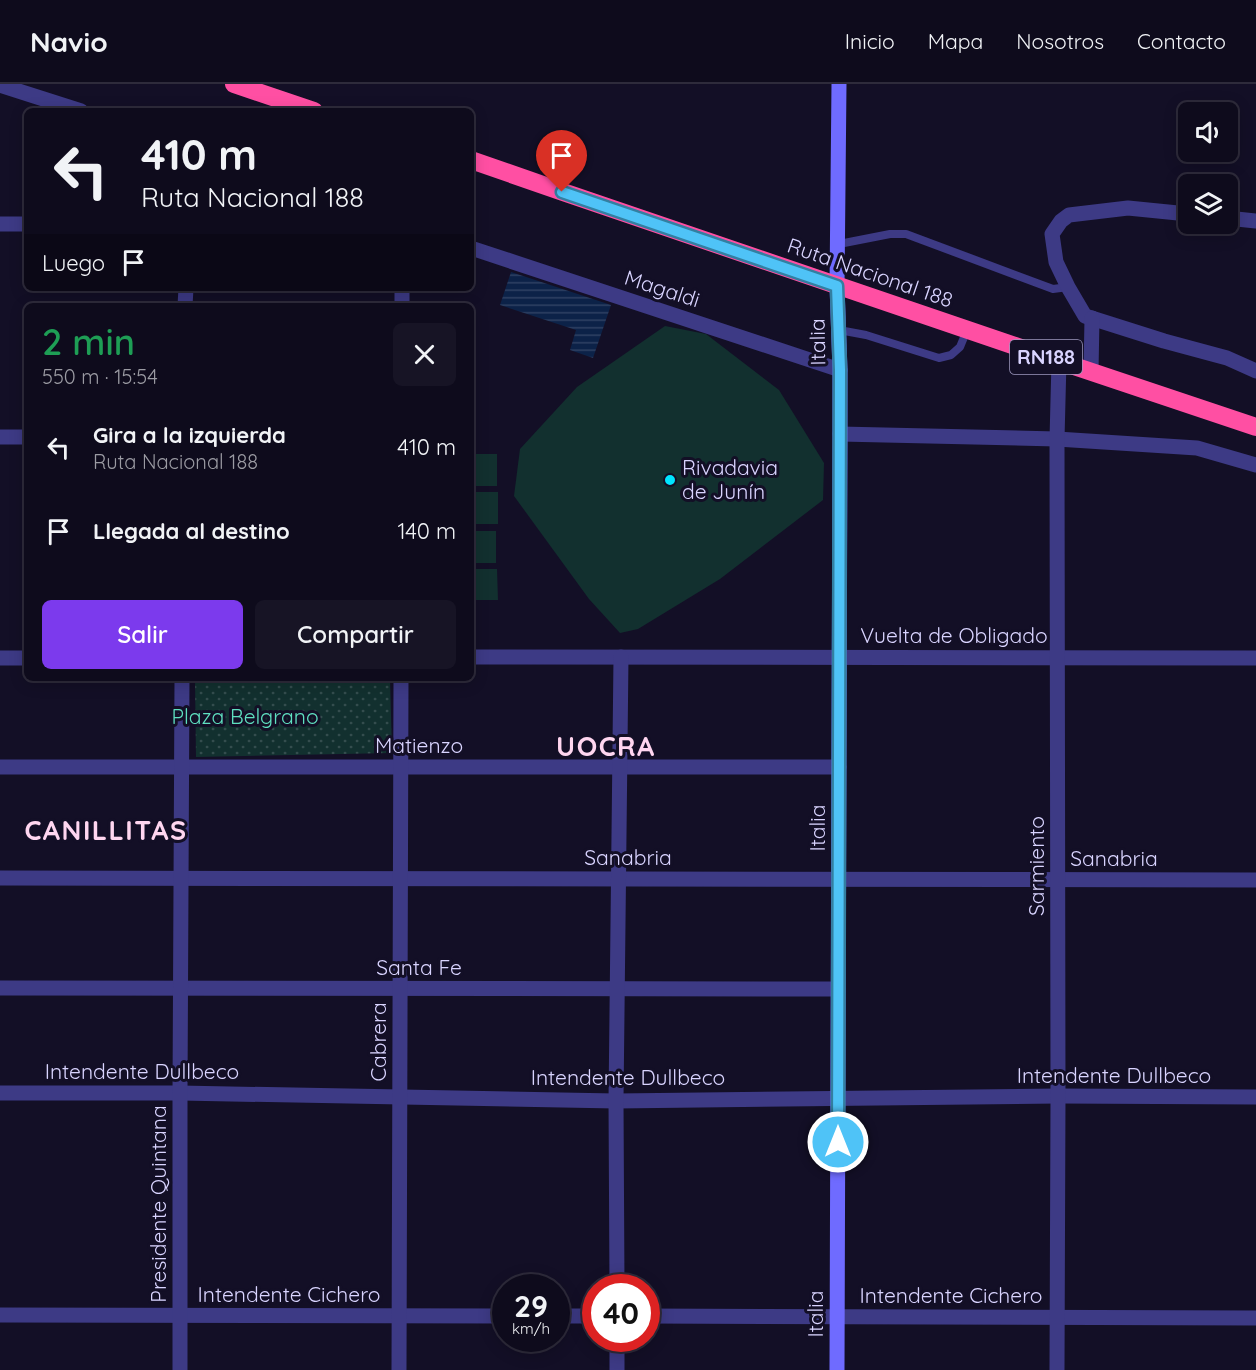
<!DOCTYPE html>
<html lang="es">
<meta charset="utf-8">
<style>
body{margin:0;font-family:Quicksand,sans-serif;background:#171425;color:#f1f3f6;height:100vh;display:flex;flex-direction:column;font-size:22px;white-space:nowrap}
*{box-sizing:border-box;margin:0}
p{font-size:20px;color:#9b9ba3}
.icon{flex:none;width:33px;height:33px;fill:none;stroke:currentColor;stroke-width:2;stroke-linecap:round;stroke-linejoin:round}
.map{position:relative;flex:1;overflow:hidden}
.details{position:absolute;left:24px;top:219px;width:450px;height:378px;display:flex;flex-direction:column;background:#0e0b1c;border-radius:9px;box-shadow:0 3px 15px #0003,0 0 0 2px #2e2b3b}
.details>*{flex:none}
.top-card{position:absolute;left:24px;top:24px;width:450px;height:183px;border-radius:9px;box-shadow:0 3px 15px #0003,0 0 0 2px #2e2b3b;background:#0e0b1c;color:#f1f3f6;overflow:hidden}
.buttons{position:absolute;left:1178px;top:18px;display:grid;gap:12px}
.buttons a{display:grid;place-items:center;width:60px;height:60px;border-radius:9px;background:#0e0b1c;box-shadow:0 3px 15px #0003,0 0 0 2px #2e2b3b;font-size:30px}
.speed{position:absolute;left:492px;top:1190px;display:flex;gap:12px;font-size:30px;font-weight:700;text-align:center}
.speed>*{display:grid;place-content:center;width:78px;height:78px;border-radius:50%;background:#0e0b1c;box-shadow:0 3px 15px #0003,0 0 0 2px #2e2b3b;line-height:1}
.speed small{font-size:15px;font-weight:400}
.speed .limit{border:9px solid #d22;background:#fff;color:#111}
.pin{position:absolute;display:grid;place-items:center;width:51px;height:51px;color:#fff;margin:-62px -26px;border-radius:50% 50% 50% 0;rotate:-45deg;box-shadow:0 0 6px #0007}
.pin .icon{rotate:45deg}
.me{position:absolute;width:66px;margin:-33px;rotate:0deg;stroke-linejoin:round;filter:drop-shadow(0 0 4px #0008)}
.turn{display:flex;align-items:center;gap:21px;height:126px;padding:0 18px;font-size:27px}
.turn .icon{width:78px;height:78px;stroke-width:2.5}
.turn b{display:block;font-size:42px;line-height:51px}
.then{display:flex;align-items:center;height:57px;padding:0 18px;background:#0003;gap:12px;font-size:22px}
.round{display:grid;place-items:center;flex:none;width:63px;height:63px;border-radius:9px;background:#171425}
.overview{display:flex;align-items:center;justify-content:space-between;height:102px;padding:0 18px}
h1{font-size:36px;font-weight:600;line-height:45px;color:#1e9e55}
.button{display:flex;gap:12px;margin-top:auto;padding:12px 18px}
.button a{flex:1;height:69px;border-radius:9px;background:#7c3aed;color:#fff;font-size:24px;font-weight:600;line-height:69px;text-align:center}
.button a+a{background:#171425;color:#f1f3f6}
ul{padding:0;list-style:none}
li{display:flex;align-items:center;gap:18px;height:84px;padding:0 18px}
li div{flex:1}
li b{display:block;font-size:22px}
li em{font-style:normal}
header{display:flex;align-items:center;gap:36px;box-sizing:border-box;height:84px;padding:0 30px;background:#0e0b1c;border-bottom:2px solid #2e2b3b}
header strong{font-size:28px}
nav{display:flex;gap:33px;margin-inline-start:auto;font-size:21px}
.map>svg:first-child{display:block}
.grass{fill:#12302f}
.park{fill:url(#park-dots)}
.water{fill:url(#water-rules)}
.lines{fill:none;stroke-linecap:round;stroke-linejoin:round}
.lane{stroke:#3d3a85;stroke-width:8}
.street{stroke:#3d3a85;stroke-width:15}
.secondary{stroke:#6f6bff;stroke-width:15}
.highway{stroke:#ff4fa3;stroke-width:18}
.route-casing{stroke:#337fa1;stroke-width:15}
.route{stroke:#4fc3f7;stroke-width:10}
.poi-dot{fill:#00e5ff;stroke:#130f26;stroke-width:2}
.labels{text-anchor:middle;stroke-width:6;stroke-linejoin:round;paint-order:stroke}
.shield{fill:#130f26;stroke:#9e99be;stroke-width:1.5}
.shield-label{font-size:20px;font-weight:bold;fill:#d9d4ff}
.street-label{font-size:21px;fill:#d9d4ff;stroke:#130f26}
.poi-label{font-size:21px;fill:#d9d4ff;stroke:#130f26;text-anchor:start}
.park-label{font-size:21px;fill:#5fe0c0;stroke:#130f26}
.district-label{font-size:27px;font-weight:bold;letter-spacing:1.5px;fill:#ffd6f0;stroke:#130f26}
</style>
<header>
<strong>Navio</strong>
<nav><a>Inicio</a><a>Mapa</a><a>Nosotros</a><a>Contacto</a></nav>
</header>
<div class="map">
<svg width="1256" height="1286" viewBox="0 0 1256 1286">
<defs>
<pattern id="park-dots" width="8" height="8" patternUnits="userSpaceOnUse" patternTransform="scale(1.5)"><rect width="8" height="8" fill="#12302f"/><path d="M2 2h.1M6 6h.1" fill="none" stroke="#344d4e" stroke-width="1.8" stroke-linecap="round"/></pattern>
<pattern id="water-rules" width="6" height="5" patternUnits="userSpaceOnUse" patternTransform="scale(1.5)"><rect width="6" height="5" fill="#0c2248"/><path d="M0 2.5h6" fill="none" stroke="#2f4163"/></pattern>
</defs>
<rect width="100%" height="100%" fill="#130f26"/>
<!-- grass -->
<g class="grass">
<polygon points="665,242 706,250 779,306 824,379 823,416 720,495 638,545 620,549 589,515 514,412 520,365 577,303"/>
<rect x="471" y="370" width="26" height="32"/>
<rect x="471" y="408" width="27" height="32"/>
<rect x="471" y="447" width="25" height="32"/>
<polygon points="471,485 497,485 498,516 471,516"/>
</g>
<!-- park -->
<polygon class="park" points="195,594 390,594 392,669 196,673"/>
<!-- water -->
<polygon class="water" points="511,188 611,221 593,274 570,266 576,246 500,221"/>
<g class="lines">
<!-- lane -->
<g class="lane">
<polyline points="839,160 890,150 906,150 1053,205 1068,203"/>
<polyline points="839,246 866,251 939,274 951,271 960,263 967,246"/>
</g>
<!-- street -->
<g class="street">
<polyline points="0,1 81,27"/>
<polyline points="1188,130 1128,124 1069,131 1061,137 1052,150 1056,178 1068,203 1085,232 1164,257 1227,274 1256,287"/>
<polyline points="1227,134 1256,137"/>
<polyline points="0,140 27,140"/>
<polyline points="471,164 840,286"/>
<polyline points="185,222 186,204"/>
<polyline points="402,222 402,204"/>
<polyline points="1091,288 1092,234"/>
<polyline points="840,350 1057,355 1197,364 1256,381"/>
<polyline points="0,353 27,353"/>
<polyline points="471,573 1256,574"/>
<polyline points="0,574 27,574"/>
<polyline points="0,683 839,683"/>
<polyline points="0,794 1256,796"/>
<polyline points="0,904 838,905"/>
<polyline points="0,1009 180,1009 616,1017 1058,1012 1256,1013"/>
<polyline points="617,1203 616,1017 621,573"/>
<polyline points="0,1231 506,1232"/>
<polyline points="556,1232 596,1232"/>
<polyline points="646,1232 1256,1234"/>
<polyline points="617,1254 617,1286"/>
<polyline points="180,1286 180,1009 182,594"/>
<polyline points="399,1286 401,594"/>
<polyline points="1057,1286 1058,1012 1057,355 1059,277"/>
</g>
<!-- secondary -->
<polyline class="secondary" points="837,1286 840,350 840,286 837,202 839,0"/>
<!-- highway -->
<g class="highway">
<polyline points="234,0 314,27"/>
<polyline points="471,76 563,108 1059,277 1256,343"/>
</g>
</g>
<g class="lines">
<defs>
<polyline id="route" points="562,108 837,202 840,286 838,1058"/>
</defs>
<!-- route casing -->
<use href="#route" class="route-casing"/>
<!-- route -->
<use href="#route" class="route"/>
</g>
<!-- markers -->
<circle class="poi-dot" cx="670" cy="396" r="6"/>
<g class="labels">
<!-- shield labels -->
<rect class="shield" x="1010" y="256" width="72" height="34" rx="4.5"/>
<g class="shield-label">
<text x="1046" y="280">RN188</text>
</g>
<!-- street labels -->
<g class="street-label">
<text transform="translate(870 189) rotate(19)" y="7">Ruta Nacional 188</text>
<text transform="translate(662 205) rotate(18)" y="7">Magaldi</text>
<text transform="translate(818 258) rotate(-91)" y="7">Italia</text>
<text x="954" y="559">Vuelta de Obligado</text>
<text x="419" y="669">Matienzo</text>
<text transform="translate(818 744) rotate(-90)" y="7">Italia</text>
<text x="628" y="781">Sanabria</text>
<text x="1114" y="782">Sanabria</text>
<text transform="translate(1037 782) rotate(-90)" y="7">Sarmiento</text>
<text x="419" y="891">Santa Fe</text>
<text transform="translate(379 958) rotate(-90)" y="7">Cabrera</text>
<text x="142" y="995">Intendente Dullbeco</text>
<text x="1114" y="999">Intendente Dullbeco</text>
<text x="628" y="1001">Intendente Dullbeco</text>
<text transform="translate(159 1120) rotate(-90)" y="7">Presidente Quintana</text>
<text x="289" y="1218">Intendente Cichero</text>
<text x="951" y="1219">Intendente Cichero</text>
<text transform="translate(816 1230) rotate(-90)" y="7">Italia</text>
</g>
<!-- poi labels -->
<g class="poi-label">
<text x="682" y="391">Rivadavia<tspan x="682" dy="24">de Junín</tspan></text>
</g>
<!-- park labels -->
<g class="park-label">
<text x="245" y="640">Plaza Belgrano</text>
</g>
<!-- district labels -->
<g class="district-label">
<text x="606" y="672">UOCRA</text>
<text x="106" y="756">CANILLITAS</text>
</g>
</g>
</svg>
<div class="buttons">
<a><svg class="icon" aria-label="sound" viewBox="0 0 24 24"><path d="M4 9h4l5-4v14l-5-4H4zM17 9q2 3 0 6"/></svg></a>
<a><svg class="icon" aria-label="layers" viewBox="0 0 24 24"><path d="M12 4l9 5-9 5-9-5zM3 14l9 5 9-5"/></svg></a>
</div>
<div class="speed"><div>29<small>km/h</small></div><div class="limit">40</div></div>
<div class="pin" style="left:562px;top:108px;background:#d93025"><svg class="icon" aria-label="arrive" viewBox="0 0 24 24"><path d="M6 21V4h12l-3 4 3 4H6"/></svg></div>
<svg class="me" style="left:838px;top:1058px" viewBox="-20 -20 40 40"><circle r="17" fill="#4fc3f7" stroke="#fff" stroke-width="3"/><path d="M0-11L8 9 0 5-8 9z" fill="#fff"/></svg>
<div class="top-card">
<div class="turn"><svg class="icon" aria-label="left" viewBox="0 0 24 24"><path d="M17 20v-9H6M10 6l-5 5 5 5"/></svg><div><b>410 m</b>Ruta Nacional 188</div></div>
<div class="then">Luego<svg class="icon" aria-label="arrive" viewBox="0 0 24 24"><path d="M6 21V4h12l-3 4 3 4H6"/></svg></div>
</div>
<section class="details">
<div class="overview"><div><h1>2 min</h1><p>550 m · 15:54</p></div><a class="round"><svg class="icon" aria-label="close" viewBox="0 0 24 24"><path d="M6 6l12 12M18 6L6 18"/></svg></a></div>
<ul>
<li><svg class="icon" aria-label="left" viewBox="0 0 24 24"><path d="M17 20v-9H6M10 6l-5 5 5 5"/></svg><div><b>Gira a la izquierda</b><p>Ruta Nacional 188</p></div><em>410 m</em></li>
<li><svg class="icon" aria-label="arrive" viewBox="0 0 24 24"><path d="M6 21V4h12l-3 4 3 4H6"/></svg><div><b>Llegada al destino</b></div><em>140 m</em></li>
</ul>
<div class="button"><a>Salir</a><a>Compartir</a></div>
</section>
</div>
